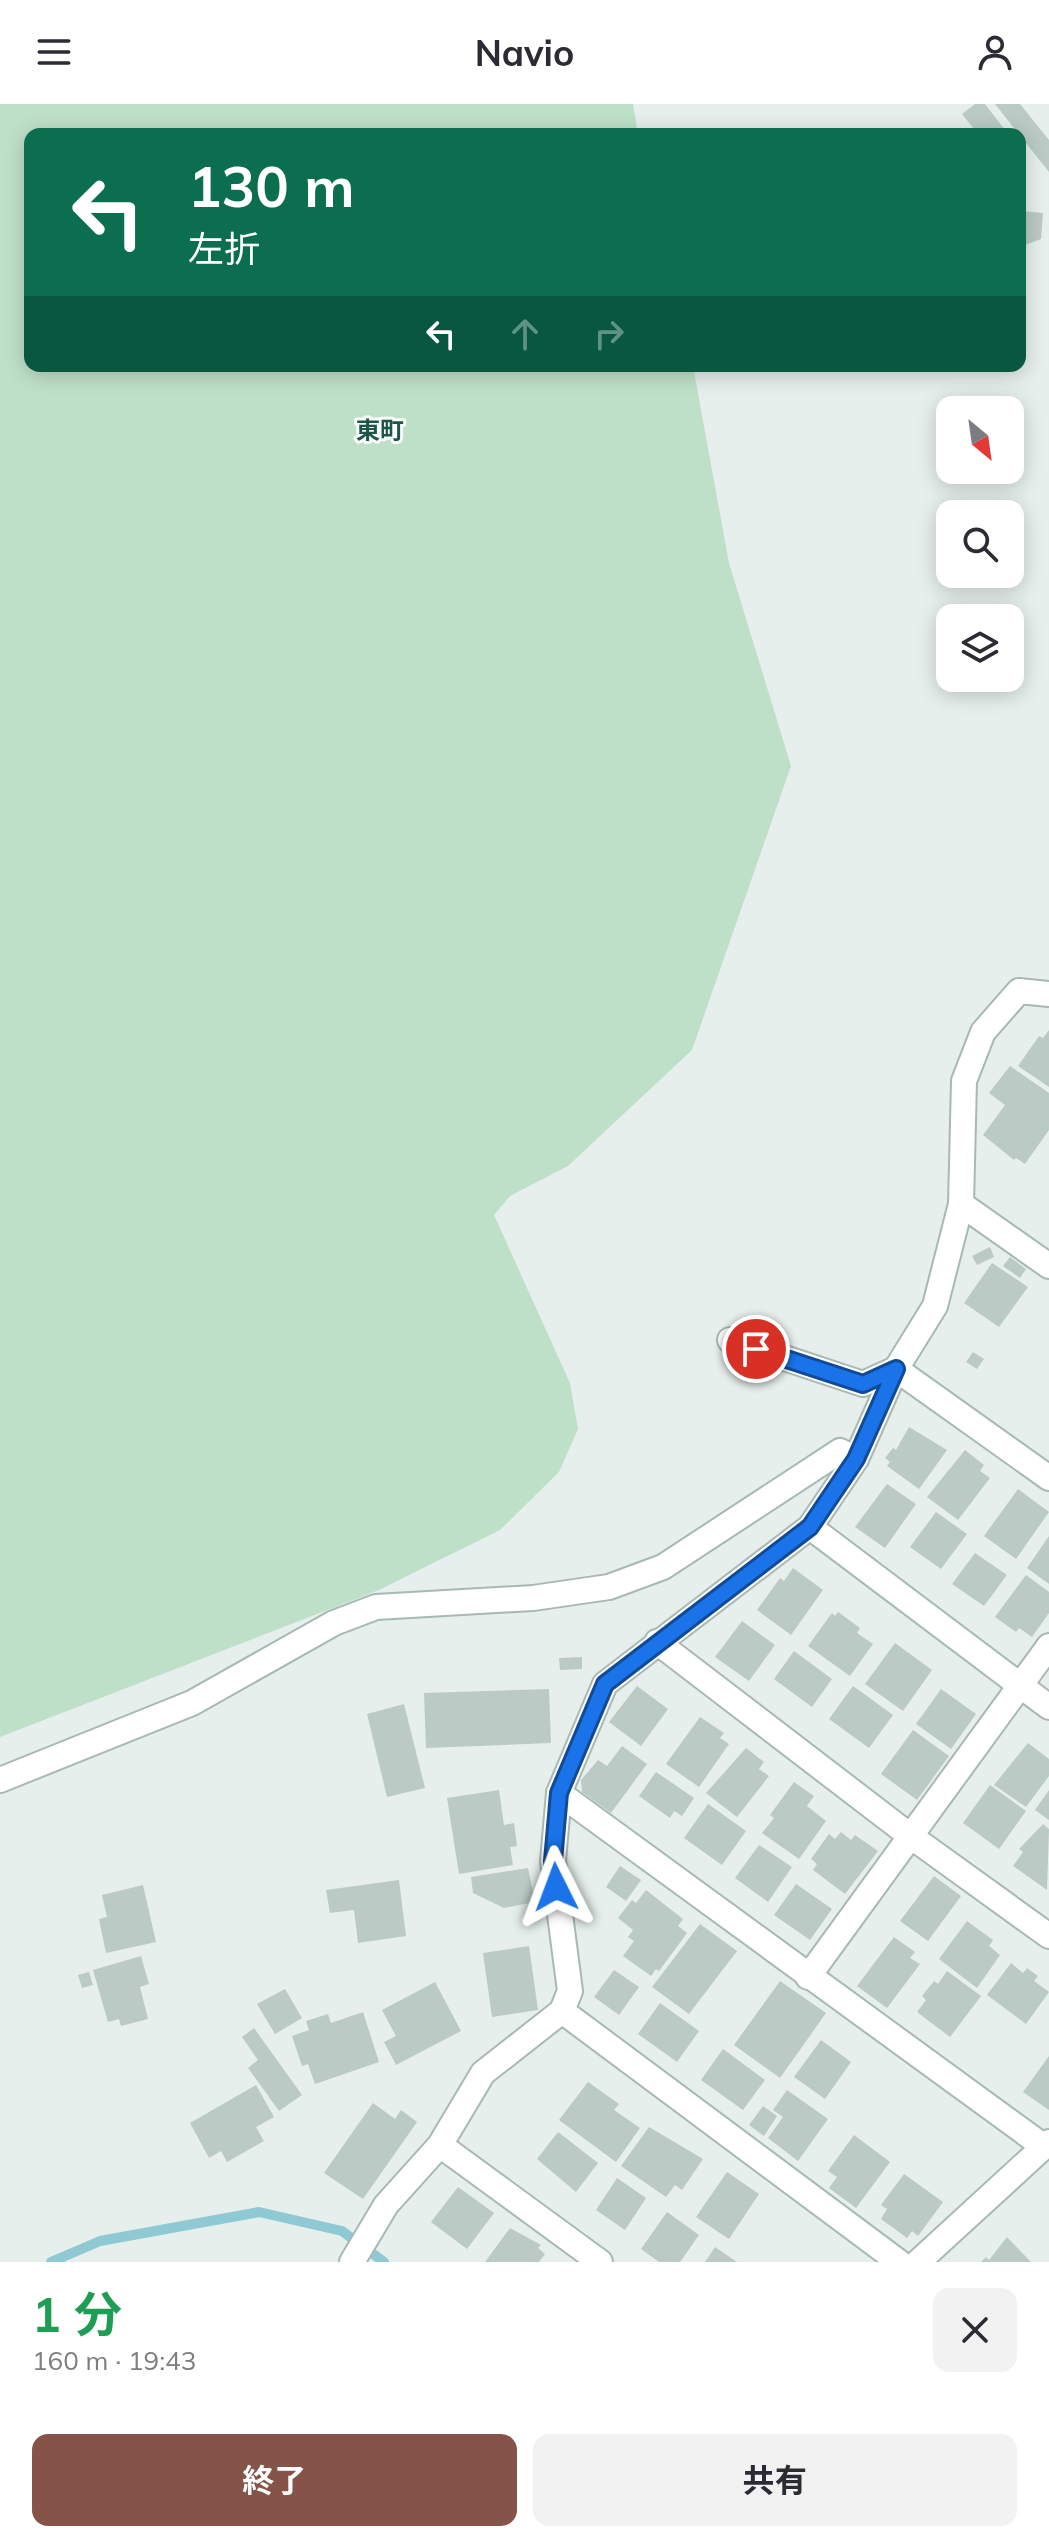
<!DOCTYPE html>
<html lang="ja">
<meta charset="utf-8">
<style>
body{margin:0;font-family:Mulish,"Noto Sans JP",sans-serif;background:#f2f2f3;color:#2b2b33;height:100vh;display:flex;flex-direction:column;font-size:30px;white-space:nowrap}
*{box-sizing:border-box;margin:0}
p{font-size:26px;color:#7c7c81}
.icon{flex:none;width:44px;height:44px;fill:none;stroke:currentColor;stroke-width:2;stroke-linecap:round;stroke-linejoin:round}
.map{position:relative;height:2158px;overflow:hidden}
.sheet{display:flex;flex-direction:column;background:#fff;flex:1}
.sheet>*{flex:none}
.banner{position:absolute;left:24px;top:24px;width:1002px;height:244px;border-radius:16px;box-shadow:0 4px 20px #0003;background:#0b6e4f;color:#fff;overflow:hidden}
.needle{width:52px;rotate:151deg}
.buttons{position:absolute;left:936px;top:292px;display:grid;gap:16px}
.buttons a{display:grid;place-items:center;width:88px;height:88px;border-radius:16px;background:#fff;box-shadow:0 4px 20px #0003;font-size:40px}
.pin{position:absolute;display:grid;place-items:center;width:68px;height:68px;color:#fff;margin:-34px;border:4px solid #fff;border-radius:50%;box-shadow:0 2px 8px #0007}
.me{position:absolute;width:88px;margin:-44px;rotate:357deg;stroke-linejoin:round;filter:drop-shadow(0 0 6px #0008)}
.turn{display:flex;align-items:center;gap:28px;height:168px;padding:0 32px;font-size:36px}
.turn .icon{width:104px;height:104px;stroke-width:2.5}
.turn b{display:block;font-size:56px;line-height:68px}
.lanes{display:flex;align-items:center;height:76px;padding:0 32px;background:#0003;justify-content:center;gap:40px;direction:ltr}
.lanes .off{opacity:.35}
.round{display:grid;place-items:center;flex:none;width:84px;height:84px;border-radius:16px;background:#f2f2f3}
.summary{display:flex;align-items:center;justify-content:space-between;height:136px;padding:0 32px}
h1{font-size:48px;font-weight:700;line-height:60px;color:#1e9e55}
.cta{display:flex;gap:16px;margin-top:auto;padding:16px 32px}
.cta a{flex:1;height:92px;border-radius:16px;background:#855347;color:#fff;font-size:32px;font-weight:700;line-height:92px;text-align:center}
.cta a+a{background:#f2f2f3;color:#2b2b33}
header{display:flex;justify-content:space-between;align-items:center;height:104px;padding:0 32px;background:#fff;font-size:36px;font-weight:700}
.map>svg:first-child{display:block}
.green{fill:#bfe0c8}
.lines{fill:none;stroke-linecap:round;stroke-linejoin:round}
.stream{stroke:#8ec9d4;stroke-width:10}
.building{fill:#bbcac4}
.street-casing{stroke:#a8b8b2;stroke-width:28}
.street{stroke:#fff;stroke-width:24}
.route-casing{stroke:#114b97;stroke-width:20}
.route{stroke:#1a73e8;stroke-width:14}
.labels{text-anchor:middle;stroke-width:6;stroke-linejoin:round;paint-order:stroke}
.quarter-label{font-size:24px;font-weight:bold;fill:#1f5548;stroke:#f7fbf9}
</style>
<header><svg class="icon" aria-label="menu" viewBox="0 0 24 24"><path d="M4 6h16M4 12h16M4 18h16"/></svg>Navio<svg class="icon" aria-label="person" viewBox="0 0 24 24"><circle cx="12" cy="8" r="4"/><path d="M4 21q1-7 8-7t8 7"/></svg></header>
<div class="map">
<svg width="1049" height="2158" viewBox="0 0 1049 2158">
<rect width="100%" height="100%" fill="#e6efeb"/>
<!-- green -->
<polygon class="green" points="0,0 633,0 638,30 30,30 30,262 693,262 729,459 791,662 692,946 568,1062 510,1092 494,1111 570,1279 578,1325 559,1368 500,1426 379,1486 0,1633"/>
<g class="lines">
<!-- stream -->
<polyline class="stream" points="51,2158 100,2137 259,2108 342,2127 384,2158"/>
</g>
<!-- building -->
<g class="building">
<polygon points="975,0 985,0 1008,30 978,30 962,10"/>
<polygon points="995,0 1020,0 1049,36 1049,68"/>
<polygon points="1020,107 1043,109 1041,135 1022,142"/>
<polygon points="1049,926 1049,983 1018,962 1039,932 1043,934"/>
<polygon points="1010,962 1049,989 1049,1026 1025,1060 1016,1054 1014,1056 983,1031 1005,1001 989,989"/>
<polygon points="990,1143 994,1153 977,1161 972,1152"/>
<polygon points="1010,1153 1026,1165 1020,1174 1003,1162"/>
<polygon points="992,1159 1028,1183 999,1223 964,1199"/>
<polygon points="973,1248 984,1255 977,1265 966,1258"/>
<polygon points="909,1323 947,1346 919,1385 887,1362 890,1358 885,1354 893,1344 896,1346"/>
<polygon points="965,1346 984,1361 980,1367 990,1374 958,1416 927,1393"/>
<polygon points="887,1380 916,1400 885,1444 855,1423"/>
<polygon points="1018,1385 1049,1408 1016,1455 984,1432"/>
<polygon points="936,1408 967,1430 941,1465 910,1443"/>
<polygon points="1049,1432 1049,1480 1027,1464"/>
<polygon points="975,1449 1007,1471 984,1502 952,1480"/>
<polygon points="793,1464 823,1486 791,1531 757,1506 780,1474 784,1477"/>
<polygon points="1026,1471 1049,1488 1049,1509 1032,1533 1019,1524 1016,1528 995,1513"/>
<polygon points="838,1508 860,1524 857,1529 873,1540 850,1572 808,1542 832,1509 835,1512"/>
<polygon points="742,1517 775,1541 749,1577 715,1553"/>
<polygon points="895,1539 932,1566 903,1607 865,1580"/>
<polygon points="794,1547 832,1575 812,1603 774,1575"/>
<polygon points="582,1553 582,1565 560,1566 559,1554"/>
<polygon points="637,1582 668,1605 641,1642 609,1618"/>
<polygon points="853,1582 893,1611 869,1644 829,1615"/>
<polygon points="549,1585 551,1639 426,1644 424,1589"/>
<polygon points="941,1585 976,1610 951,1645 916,1620"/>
<polygon points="404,1600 425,1684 387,1693 367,1610"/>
<polygon points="700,1613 724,1629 720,1634 729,1640 699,1683 666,1660"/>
<polygon points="913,1626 949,1652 917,1696 881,1670"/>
<polygon points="1028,1639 1049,1655 1049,1672 1026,1703 994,1681"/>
<polygon points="622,1642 647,1660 611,1709 582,1688 581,1676 598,1656 607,1662"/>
<polygon points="746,1644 764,1658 759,1665 769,1672 737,1713 706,1689"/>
<polygon points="656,1668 694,1694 682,1712 674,1707 670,1714 639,1692"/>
<polygon points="794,1678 814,1692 807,1702 826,1717 799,1755 762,1729 774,1714 770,1711"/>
<polygon points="990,1681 1026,1707 999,1745 963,1719"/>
<polygon points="499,1686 504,1721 514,1719 517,1742 510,1743 513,1761 459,1770 447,1694"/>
<polygon points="1049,1686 1049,1716 1035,1706"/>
<polygon points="708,1700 746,1727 722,1761 684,1734"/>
<polygon points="1043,1720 1049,1725 1047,1786 1013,1762 1023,1748 1019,1745"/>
<polygon points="841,1728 851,1736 855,1731 878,1747 845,1790 813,1766 817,1760 811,1755 829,1730 835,1735"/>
<polygon points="759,1741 792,1763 768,1798 735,1774"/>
<polygon points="620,1762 641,1776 626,1797 606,1783"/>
<polygon points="528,1764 535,1798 504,1804 473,1789 471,1773"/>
<polygon points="934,1772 961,1792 928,1837 900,1817"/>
<polygon points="399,1776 406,1832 358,1839 354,1806 330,1809 326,1786"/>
<polygon points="796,1780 832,1805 810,1836 774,1811"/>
<polygon points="143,1781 156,1838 106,1849 99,1815 107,1813 102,1791"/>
<polygon points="646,1786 683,1815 678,1822 687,1829 659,1867 656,1865 651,1872 623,1852 634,1837 628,1833 633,1826 618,1814 632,1796 636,1799"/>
<polygon points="967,1817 993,1836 989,1842 1000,1851 977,1884 939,1855"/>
<polygon points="700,1820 737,1847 689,1910 652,1883"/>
<polygon points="894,1833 915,1848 910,1854 920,1860 887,1904 857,1882"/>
<polygon points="529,1842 538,1906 492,1913 483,1849"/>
<polygon points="141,1852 149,1880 140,1883 148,1915 121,1922 119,1915 108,1918 93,1866"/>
<polygon points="1011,1859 1023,1869 1027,1864 1038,1872 1034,1877 1049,1888 1026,1920 987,1891"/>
<polygon points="614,1866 639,1883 619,1911 594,1893"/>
<polygon points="947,1867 981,1892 950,1933 917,1908 926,1896 922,1892 934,1877 938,1880"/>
<polygon points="89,1868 93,1881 82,1884 78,1871"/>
<polygon points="780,1877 826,1909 780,1974 734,1941"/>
<polygon points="435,1878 461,1927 396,1961 384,1938 396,1932 382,1906"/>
<polygon points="285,1885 302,1914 275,1930 257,1900"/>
<polygon points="660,1899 699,1927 677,1958 638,1930"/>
<polygon points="363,1908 379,1958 315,1980 308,1960 302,1962 292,1932 309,1926 306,1917 328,1910 331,1919"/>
<polygon points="254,1924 302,1991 279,2007 248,1964 258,1956 242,1933"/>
<polygon points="821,1936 851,1958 825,1995 794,1973"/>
<polygon points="723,1945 765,1976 743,2006 701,1976"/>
<polygon points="1049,1952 1049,2006 1023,1988"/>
<polygon points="588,1978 619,2000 614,2006 640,2024 616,2058 559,2016"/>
<polygon points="256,1981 274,2013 256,2023 264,2037 227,2058 221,2047 209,2054 190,2019"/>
<polygon points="787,1986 828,2015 798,2057 768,2034 783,2013 773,2006"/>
<polygon points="373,1999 395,2015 401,2006 417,2018 363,2095 324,2069"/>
<polygon points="763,2002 777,2012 764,2032 749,2021"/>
<polygon points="649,2023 703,2055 682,2086 675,2081 666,2093 621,2062"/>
<polygon points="558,2028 598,2059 576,2088 537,2055"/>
<polygon points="854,2031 890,2058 856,2104 829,2084 837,2073 828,2067"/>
<polygon points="727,2068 759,2090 729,2135 696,2113"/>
<polygon points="904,2070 943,2098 918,2132 912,2127 907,2134 881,2115 887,2105 881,2101"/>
<polygon points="617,2074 646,2094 625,2126 596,2106"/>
<polygon points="458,2083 494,2109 467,2145 431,2118"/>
<polygon points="667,2108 699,2131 680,2158 659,2158 641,2145"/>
<polygon points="510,2124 541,2141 538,2144 545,2150 539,2158 485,2158"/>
<polygon points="1007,2133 1031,2158 981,2158 986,2153 989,2156"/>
<polygon points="715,2143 737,2158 705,2158"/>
</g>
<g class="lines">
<defs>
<g id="street">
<polyline points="961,1100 1049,1162"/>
<polyline points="730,1236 863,1280 896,1265"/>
<polyline points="896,1265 1049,1374"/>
<polyline points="810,1423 1049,1603"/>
<polyline points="657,1538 909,1731 1049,1832"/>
<polyline points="0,1676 192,1599 334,1519 376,1503 533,1494 609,1483 663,1463 840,1347 856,1355"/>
<polyline points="559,1689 1043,2042"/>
<polyline points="808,1873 1049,1542"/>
<polyline points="562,1907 899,2158"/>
<polyline points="440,2041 600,2158"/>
<polyline points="352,2158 386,2101 440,2041 483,1969 562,1907 570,1887 553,1757 559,1689 605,1580 810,1423 856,1355 896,1265 935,1202 961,1100 964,977 983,928 1019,887 1049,890"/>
<polyline points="918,2158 1049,2038"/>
</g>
</defs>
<!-- street casing -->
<use href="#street" class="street-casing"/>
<!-- street -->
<use href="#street" class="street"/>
</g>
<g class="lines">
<defs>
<polyline id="route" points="556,1783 553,1757 559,1689 605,1580 810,1423 856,1355 896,1265 863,1280 756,1245"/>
</defs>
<!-- route casing -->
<use href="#route" class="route-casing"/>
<!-- route -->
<use href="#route" class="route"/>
</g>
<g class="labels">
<!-- quarter labels -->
<g class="quarter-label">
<text x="380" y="335">東町</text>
</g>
</g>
</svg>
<div class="buttons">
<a><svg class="needle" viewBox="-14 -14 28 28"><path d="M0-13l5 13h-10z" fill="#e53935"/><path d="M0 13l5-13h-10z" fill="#7c7c81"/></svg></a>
<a><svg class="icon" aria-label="search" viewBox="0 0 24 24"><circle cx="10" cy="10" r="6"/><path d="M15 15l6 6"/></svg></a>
<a><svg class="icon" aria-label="layers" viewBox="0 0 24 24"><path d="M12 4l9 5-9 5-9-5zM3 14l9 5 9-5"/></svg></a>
</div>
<div class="pin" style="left:756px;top:1245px;background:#d93025"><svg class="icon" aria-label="arrive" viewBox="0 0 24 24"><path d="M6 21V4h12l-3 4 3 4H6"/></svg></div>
<svg class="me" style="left:556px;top:1783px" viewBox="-20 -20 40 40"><path d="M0-17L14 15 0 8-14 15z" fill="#1a73e8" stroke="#fff" stroke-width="4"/></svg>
<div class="banner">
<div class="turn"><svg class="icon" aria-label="left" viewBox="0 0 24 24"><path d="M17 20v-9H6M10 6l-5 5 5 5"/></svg><div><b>130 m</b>左折</div></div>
<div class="lanes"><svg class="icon" aria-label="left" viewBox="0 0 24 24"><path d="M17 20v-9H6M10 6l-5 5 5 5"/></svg><svg class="icon off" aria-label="ahead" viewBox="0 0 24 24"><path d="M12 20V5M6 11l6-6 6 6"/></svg><svg class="icon off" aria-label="right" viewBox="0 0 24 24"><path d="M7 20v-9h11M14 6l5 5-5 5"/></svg></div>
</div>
</div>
<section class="sheet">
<div class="summary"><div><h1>1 分</h1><p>160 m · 19:43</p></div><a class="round"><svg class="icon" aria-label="close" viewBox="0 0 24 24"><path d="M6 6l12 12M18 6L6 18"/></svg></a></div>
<div class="cta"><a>終了</a><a>共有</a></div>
</section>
